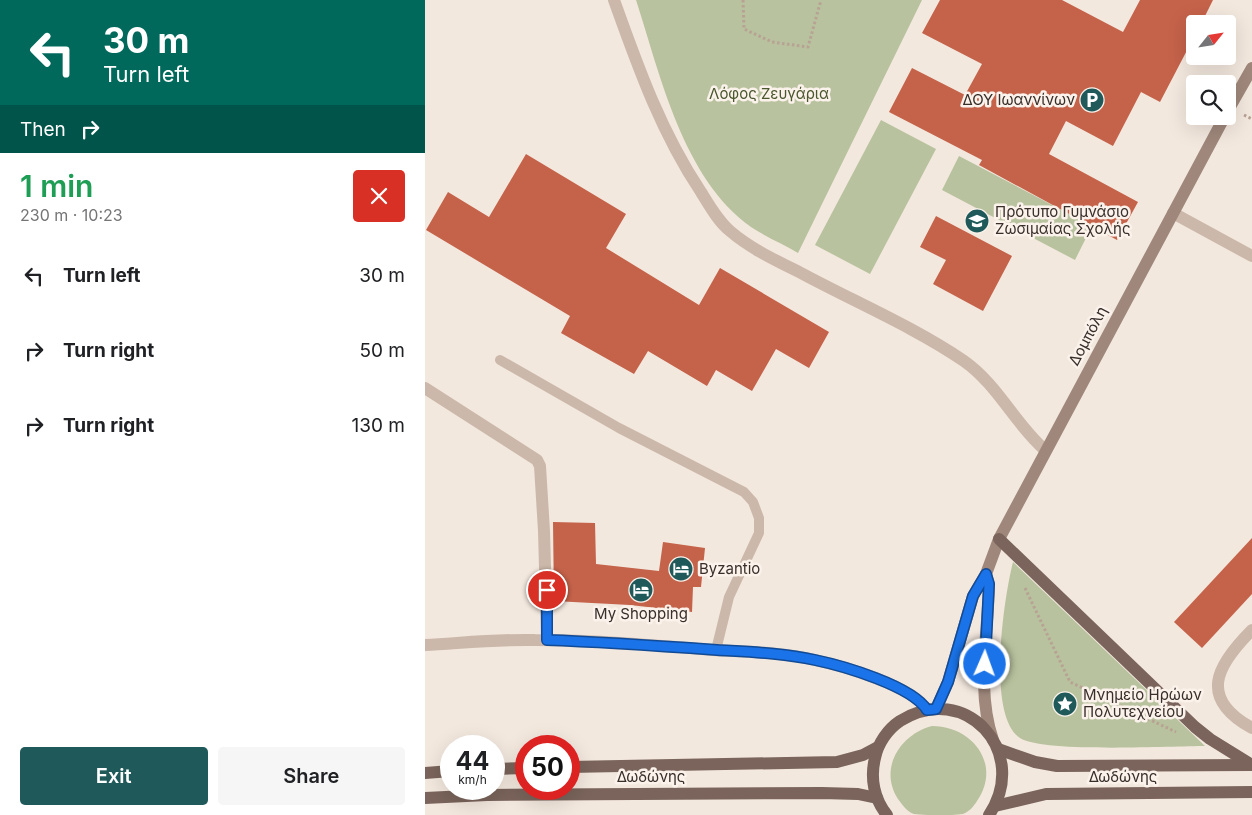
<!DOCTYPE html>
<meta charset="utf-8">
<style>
body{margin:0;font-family:Inter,sans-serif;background:#f6f6f6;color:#202124;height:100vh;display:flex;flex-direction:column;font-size:19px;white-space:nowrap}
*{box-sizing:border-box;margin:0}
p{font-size:16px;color:#757577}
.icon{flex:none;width:28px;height:28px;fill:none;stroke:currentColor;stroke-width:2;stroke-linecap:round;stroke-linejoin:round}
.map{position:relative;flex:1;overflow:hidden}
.details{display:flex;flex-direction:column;background:#fff;width:425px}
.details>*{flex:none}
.banner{background:#00695c;color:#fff;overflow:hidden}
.needle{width:32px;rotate:60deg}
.fabs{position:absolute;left:761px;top:15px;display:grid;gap:10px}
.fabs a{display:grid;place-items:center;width:50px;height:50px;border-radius:5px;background:#fff;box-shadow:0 5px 20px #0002;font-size:25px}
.speed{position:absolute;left:15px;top:735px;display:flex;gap:10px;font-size:25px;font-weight:700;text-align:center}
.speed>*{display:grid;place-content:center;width:65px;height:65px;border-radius:50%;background:#fff;box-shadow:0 5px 20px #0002;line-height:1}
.speed small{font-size:12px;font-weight:400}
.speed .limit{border:8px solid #d22;background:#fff;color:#111}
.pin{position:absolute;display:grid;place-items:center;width:42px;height:42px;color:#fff;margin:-21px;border:2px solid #fff;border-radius:50%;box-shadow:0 1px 5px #0007}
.me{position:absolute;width:55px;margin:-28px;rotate:2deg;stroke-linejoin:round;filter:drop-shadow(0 0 4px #0008)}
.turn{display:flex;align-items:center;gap:18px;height:105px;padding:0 20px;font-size:22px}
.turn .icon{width:65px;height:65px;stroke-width:2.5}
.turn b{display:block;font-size:35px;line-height:42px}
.then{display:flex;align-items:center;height:48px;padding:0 20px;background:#0003;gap:10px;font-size:19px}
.round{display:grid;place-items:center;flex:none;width:52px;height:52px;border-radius:5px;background:#f6f6f6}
.summary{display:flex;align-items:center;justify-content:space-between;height:85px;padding:0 20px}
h1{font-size:30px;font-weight:600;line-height:38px;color:#1e9e55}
.cta{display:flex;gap:10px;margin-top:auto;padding:10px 20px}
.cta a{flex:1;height:58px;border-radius:5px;background:#1f595a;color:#fff;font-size:20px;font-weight:600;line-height:58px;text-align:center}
.cta a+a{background:#f6f6f6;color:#202124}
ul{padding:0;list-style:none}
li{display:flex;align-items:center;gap:15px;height:75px;padding:0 20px}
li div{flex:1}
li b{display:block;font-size:19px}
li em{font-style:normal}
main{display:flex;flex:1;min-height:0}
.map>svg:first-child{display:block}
.green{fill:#b8c29e}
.building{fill:#c5624a}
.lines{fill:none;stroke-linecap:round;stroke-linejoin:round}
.path{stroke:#b7a294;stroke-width:3;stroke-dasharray:2.5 2.5;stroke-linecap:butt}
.service{stroke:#cbb8aa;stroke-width:10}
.minor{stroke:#cbb8aa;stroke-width:12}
.secondary{stroke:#9f877b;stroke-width:12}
.primary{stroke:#7a645b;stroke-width:12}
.route-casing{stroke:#114b97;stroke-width:12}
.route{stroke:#1a73e8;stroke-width:9}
.labels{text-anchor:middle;stroke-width:5;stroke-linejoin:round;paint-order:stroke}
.park-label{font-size:15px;fill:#4a572d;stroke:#faf2eb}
.poi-label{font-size:15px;fill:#392e2a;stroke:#faf2eb;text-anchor:start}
.street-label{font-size:15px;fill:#392e2a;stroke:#faf2eb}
</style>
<main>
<section class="details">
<div class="banner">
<div class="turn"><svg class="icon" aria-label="left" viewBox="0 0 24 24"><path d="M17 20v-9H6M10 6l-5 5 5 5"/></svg><div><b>30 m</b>Turn left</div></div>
<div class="then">Then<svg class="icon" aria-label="right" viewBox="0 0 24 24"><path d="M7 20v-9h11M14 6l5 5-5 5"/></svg></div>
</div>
<div class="summary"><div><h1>1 min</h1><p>230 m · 10:23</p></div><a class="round" style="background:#d93025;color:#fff"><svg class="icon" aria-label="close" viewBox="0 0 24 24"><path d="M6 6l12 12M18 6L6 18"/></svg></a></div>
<ul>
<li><svg class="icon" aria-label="left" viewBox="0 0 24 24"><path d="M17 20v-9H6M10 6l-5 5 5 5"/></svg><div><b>Turn left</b></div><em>30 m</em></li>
<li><svg class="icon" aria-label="right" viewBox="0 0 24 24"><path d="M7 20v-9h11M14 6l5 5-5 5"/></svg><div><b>Turn right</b></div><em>50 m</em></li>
<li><svg class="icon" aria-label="right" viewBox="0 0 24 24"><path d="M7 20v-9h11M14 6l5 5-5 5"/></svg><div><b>Turn right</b></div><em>130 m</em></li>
</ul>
<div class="cta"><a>Exit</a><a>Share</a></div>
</section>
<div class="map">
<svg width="827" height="815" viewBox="0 0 827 815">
<rect width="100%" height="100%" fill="#f3e8de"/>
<!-- green -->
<g class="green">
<path d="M211,0h286l-124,253c-15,-9 -32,-16 -47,-26 -68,-48 -91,-153 -115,-227z"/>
<polygon points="456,120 511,149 445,274 390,245"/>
<polygon points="534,156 667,226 650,260 517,190"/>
<path d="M588,562l192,184c-35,0 -161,7 -185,-8 -34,-22 -16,-141 -7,-176z"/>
<path d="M507,726c41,0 70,39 45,75 -3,5 -8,11 -14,13 -6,1 -16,1 -22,1 -8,0 -20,0 -27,-1 -7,-2 -12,-10 -16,-15 -20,-31 3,-65 34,-73z"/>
</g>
<!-- building -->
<g class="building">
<polygon points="515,0 637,0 698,32 715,0 788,0 776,24 770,24 770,35 735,102 716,92 688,146 641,121 624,154 713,202 692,240 554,165 557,160 464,112 487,68 540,95 557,64 497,33"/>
<polygon points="101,154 201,214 181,248 274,305 295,268 404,332 384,368 351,349 327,391 291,370 282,386 223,351 209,374 136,333 145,316 1,230 23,192 64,217"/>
<polygon points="511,216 587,256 558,311 508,284 521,260 495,247"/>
<polygon points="128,522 170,523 171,564 234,571 238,542 280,548 276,587 268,587 267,612 205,605 129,601"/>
<polygon points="827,538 827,594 777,648 749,622"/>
</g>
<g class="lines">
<!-- path -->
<g class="path">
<polyline points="318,0 319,29 347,42 383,47 396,0"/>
<polyline points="819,115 827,119"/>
<polyline points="600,588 645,682 751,732"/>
</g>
<!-- service -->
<polyline class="service" points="75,360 194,428 319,492 328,502 334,518 334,533 304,597 291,650"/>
<!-- minor -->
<g class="minor">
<path d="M189,0c24,67 47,132 87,192 8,13 17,29 29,39 21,18 47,30 71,42 54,29 113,54 163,88 34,24 51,63 81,89"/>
<polyline points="748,213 827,256"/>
<polyline points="0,388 112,460 115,466 119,531 122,640"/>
<path d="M827,630c-36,36 -54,68 0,98"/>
<path d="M0,645c37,-2 73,-6 110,-5 59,0 119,5 178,10 34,2 69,2 102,10 28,6 98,26 112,50"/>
</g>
<!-- secondary -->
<g class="secondary">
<polyline points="802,112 827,68"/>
<path d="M561,574l3,11c-1,50 -13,106 4,155"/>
<polyline points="511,709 523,682 548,596 561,574 574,539 800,116"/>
</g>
<!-- primary -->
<g class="primary">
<polyline points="574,539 770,727 785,739 827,765"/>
<polyline points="573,749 610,762 632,766 825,765"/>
<polyline points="144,767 412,762 438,755 453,747"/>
<polyline points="69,769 101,768"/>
<polyline points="0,773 26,771"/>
<polyline points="0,798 62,795 397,793 433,794 452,798"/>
<polyline points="570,806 621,794 827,792"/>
<path d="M462,815c-13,-16 -17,-37 -12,-57 3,-15 13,-29 25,-37 65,-41 131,31 89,94"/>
</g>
</g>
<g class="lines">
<defs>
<path id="route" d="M122,590v50c57,2 114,6 170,10 33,2 66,3 98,10 29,6 97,26 112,50l9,-1 12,-27 25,-86 13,-22 3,10 -4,80"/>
</defs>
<!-- route casing -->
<use href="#route" class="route-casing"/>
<!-- route -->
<use href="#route" class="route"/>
</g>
<!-- icons -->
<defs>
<symbol id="parking-disc" viewBox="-11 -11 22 22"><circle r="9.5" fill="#1f595a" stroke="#faf2eb"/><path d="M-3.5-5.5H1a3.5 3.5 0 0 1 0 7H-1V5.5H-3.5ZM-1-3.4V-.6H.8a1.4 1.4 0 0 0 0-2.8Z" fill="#fff"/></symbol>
<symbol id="school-disc" viewBox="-11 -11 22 22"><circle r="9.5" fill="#1f595a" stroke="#faf2eb"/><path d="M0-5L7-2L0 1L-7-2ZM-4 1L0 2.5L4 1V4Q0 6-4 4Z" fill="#fff"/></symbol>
<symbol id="hotel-disc" viewBox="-11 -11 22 22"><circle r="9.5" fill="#1f595a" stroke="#faf2eb"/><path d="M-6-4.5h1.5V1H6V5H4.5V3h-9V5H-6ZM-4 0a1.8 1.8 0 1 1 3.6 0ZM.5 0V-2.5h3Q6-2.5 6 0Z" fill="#fff"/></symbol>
<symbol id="sight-disc" viewBox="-11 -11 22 22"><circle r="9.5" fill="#1f595a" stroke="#faf2eb"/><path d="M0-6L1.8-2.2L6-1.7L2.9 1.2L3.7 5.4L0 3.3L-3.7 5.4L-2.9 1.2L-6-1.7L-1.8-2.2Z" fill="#fff"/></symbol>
</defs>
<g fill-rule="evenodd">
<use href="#parking-disc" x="653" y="86" width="28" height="28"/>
<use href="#school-disc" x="538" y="207" width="28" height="28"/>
<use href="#hotel-disc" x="242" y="555" width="28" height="28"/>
<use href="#hotel-disc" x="202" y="576" width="28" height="28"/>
<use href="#sight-disc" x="626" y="690" width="28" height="28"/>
</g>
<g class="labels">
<!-- park labels -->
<g class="park-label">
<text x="344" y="99">Λόφος Ζευγάρια</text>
</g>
<!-- poi labels -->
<g class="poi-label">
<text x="650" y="105" text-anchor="end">ΔΟΥ Ιωαννίνων</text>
<text x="570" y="217">Πρότυπο Γυμνάσιο<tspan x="570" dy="17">Ζωσιμαίας Σχολής</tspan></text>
<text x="274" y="574">Byzantio</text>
<text x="216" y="619" text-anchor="middle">My Shopping</text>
<text x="658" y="700">Μνημείο Ηρώων<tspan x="658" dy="17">Πολυτεχνείου</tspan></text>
</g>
<!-- street labels -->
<g class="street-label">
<text transform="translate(663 336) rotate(-62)" y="5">Δομπόλη</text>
<text x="226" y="782">Δωδώνης</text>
<text x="698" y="782">Δωδώνης</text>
</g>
</g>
</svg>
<div class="fabs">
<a><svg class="needle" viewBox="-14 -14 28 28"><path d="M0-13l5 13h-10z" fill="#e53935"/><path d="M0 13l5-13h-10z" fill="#757577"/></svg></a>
<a><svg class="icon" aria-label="search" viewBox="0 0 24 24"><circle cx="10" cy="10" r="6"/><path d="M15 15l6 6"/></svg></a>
</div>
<div class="speed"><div>44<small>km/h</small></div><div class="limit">50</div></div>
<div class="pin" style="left:122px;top:590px;background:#d93025"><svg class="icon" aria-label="arrive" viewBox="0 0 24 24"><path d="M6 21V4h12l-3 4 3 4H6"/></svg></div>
<svg class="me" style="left:560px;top:664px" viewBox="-20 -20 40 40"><circle r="17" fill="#1a73e8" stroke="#fff" stroke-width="3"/><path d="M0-11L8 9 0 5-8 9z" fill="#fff"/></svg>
</div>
</main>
